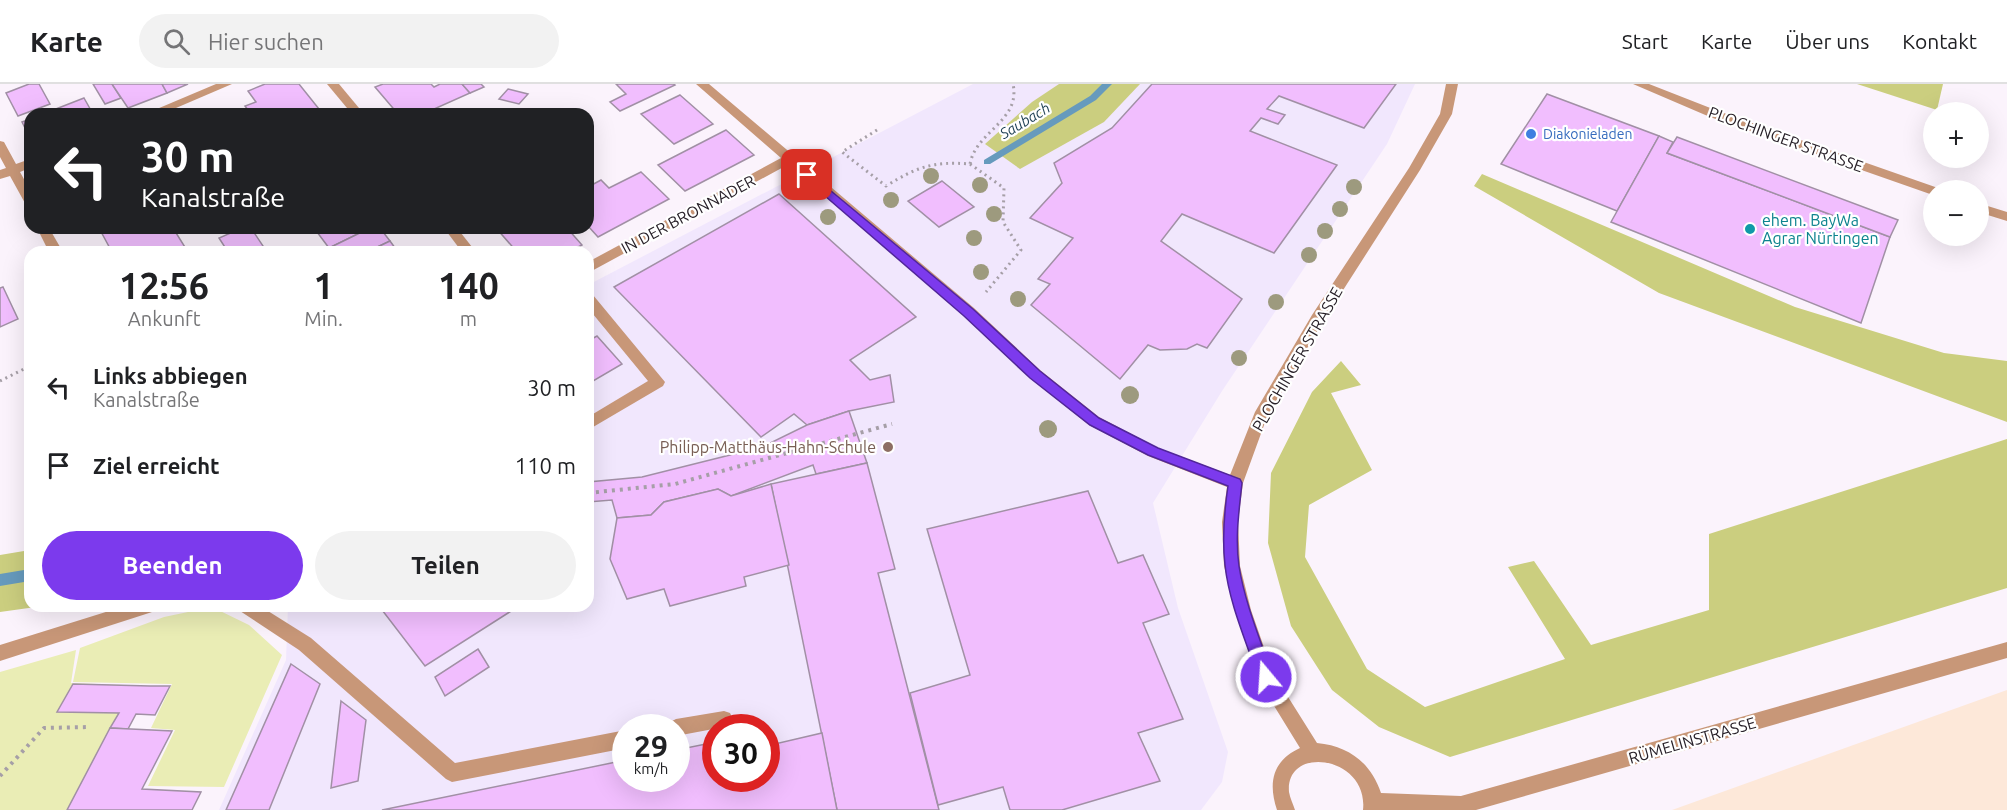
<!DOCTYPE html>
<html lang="de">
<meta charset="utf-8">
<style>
body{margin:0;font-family:Ubuntu,sans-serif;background:#f2f2f2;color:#202124;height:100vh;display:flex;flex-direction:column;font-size:22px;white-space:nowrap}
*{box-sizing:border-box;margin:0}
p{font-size:20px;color:#757577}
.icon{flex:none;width:33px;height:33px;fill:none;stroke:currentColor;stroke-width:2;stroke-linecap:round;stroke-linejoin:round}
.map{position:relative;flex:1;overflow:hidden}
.details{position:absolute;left:24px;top:162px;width:570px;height:366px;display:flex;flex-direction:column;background:#fff;border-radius:18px;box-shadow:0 6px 24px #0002}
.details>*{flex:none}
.guide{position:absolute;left:24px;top:24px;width:570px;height:126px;border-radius:18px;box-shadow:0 6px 24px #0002;background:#202124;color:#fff;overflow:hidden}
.controls{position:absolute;left:1923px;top:18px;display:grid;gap:12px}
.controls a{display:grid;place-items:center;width:66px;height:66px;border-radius:50%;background:#fff;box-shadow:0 6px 24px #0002;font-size:30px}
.speed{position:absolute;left:612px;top:630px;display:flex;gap:12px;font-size:30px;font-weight:700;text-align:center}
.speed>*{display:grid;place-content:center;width:78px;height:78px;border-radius:50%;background:#fff;box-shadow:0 6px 24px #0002;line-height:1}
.speed small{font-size:15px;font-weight:400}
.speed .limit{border:9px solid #d22;background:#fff;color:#111}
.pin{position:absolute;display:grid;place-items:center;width:51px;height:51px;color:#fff;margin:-26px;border-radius:12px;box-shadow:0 3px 9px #0006}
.me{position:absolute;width:66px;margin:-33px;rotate:342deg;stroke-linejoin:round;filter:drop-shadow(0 0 4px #0008)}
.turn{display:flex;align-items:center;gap:21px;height:126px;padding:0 18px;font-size:27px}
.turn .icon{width:78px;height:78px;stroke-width:2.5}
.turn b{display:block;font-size:42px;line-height:51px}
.eta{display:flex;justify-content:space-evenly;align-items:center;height:102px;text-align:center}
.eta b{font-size:36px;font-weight:700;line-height:42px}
.cta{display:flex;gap:12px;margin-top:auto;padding:12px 18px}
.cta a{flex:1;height:69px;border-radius:36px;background:#7c3aed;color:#fff;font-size:24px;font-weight:700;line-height:69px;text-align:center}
.cta a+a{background:#f2f2f2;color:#202124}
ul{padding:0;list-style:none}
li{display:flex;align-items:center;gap:18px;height:78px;padding:0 18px}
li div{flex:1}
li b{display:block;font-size:22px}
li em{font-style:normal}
header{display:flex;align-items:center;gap:36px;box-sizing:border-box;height:84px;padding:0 30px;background:#fff;border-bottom:2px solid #e0e0e0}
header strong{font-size:28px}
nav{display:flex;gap:33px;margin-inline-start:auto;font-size:21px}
.search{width:420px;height:54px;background:#f2f2f2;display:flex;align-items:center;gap:15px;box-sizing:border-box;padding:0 21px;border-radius:33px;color:#757577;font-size:22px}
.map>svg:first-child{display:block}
.commercial{fill:#fde8d9}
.education{fill:#f1e7fd;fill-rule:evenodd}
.green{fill:#eaedb5}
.forest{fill:#cbce7f}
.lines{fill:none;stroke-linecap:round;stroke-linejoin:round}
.stream{fill:#669abd;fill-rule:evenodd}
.building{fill:#f1befe;stroke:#a190a5;stroke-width:1.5}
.path-far1{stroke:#a69fa7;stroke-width:3;stroke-dasharray:2 4;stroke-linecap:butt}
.path{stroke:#a69fa7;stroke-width:4;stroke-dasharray:3 5;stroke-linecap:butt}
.minor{fill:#c89778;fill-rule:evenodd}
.tree{fill:#9d9a7e}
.route{fill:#7c3aed;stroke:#51269a;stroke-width:1.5}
.shop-dot{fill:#3f7fe0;stroke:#fff;stroke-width:2}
.culture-dot{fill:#0f9aa8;stroke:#fff;stroke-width:2}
.education-dot{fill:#8d6e63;stroke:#fff;stroke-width:2}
.labels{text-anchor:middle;stroke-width:4.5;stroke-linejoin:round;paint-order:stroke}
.far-shop-label{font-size:14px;fill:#366cbe;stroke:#fff;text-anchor:start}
.far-water-label{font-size:15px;font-style:italic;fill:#1d3f53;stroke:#fff}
.street-label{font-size:16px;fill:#282129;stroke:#fff}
.culture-label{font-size:16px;fill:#0d838f;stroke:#fff;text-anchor:start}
.education-label{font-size:16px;fill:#785e54;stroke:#fff;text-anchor:end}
</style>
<header>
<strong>Karte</strong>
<div class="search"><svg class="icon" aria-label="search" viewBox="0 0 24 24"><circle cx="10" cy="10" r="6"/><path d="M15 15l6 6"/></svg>Hier suchen</div>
<nav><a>Start</a><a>Karte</a><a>Über uns</a><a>Kontakt</a></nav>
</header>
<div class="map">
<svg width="2007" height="726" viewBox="0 0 2007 726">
<rect width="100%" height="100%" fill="#fbf3fc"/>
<!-- commercial -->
<polygon class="commercial" points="2007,606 2007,726 1672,726"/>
<!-- education -->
<path class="education" d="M973,0h442l-28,60 -165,247 -69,112 25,105 50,144 -6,30 -21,28h-982l67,-150 2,-54h300v-321zM626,644h50v50h-50zM716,644h50v50h-50z"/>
<!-- green -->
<g class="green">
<polygon points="212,523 249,541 282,571 224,703 148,702 175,646 151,644 172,600 73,598 80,564 164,533"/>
<polygon points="76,566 71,599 150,602 136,630 67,726 0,726 0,588"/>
</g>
<!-- forest -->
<g class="forest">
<polygon points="1059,0 1140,0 1104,38 1020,85 985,60 1032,18"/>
<polygon points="1857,0 1943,0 1937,26"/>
<polygon points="1482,90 1795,223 1944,269 2007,277 2007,338 1659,209 1474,102"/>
<polygon points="1341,277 1361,301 1331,309 1372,386 1309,421 1305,473 1367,585 1425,623 1565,575 1508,483 1534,477 1591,561 1709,526 1709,450 2007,355 2007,504 1450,673 1379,643 1332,606 1291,542 1268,459 1271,389 1312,308"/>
<polygon points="30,466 30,522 43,522 0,528 0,471"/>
</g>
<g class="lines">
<!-- stream -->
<g class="stream">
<polygon points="1102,0 1112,0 1096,16 990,80 984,80 984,76 1090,12"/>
<polygon points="30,485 30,497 0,502 0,490"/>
</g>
</g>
<!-- building -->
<g class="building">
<polygon points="29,0 39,0 50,20 18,32 6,9"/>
<polygon points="93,0 112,0 121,14 105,20"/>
<polygon points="112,0 162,0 167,9 128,24"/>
<polygon points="162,0 188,0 167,9"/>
<polygon points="265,0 299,0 323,30 251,30 245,22 256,18 248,7"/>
<polygon points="383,0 431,0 434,3 440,0 462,0 470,9 423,30 398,30 375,3"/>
<polygon points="462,0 481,0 484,3 470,9"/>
<polygon points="616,0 674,0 675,1 620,27 610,18 626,10"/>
<polygon points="1152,0 1396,0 1364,44 1279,12 1267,25 1285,31 1278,40 1261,34 1250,47 1337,81 1274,169 1182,130 1161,157 1242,215 1207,264 1197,260 1187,265 1160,266 1148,261 1120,295 1031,221 1050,200 1038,195 1073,154 1030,134 1062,99 1054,79 1112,44"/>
<polygon points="508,5 528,10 519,20 499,15"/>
<polygon points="1547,10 1659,52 1617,127 1501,80"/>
<polygon points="680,11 713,40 674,60 641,30"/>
<polygon points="84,14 93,30 43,30"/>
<polygon points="30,35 30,54 22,38"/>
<polygon points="726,46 754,71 685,107 658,81"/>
<polygon points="1659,52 1673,58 1667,69 1890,153 1861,239 1611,138"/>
<polygon points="1677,53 1898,136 1890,153 1667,69"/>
<polygon points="641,88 669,115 598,153 588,142 588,103 601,96 609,104"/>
<polygon points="942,97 974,123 939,143 908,117"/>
<polygon points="779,110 916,233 850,276 870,296 890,291 894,318 849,327 807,341 794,330 761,353 614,203"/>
<polygon points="99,144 173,144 188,168 112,168"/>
<polygon points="242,144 251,144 267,168 228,168 219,154"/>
<polygon points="325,144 370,144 329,164 317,148"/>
<polygon points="370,144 380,144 390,157 367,168 332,168 329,164"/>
<polygon points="496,144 567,144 582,161 568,168 517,168"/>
<polygon points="390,157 398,168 367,168"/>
<polygon points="3,203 18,235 0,243 0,204"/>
<polygon points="597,252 622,280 588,300 588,257"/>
<polygon points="849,327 867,379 816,390 813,381 731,412 718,405 664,418 651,431 617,434 612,416 588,418 588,398 642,393 762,363 807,341"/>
<polygon points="867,379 895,485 878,489 939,726 837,726 771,400"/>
<polygon points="771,400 789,481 744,493 746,502 670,522 664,505 627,515 610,475 617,434 651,431 664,418 718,405 731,412"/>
<polygon points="1088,407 1118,479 1143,471 1169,530 1143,539 1183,635 1138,649 1160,697 1062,726 1010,726 1003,703 938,721 910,609 970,591 927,445"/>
<polygon points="379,522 519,522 425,582"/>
<polygon points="478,565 489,583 445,612 435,593"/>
<polygon points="291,580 320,600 269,726 226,726"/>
<polygon points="73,600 150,602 170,602 155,631 136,630 128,645 110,644 119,629 57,628"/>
<polygon points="341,617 366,636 358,697 331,704"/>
<polygon points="110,644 172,647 142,705 201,708 192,726 67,726"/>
<polygon points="822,649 837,726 382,726 626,676 626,694 676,694 676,666 716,658 716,694 766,694 766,662"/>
</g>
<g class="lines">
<!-- path-far1 -->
<g class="path-far1">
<path d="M877,46l-35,22 44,34c31,-19 47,-25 84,-22 6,-33 51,-43 43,-80"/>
<polyline points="970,80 1004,104 1003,138 1021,166 986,208"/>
<polyline points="0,297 30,282"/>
</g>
<!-- path -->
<g class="path">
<polyline points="588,409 675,400 892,340"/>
<polyline points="0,692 44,644 90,643"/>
</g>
<!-- minor -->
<g class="minor">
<polygon points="216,0 232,0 162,30 145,30"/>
<polygon points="327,0 339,0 364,30 352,30"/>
<path d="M696,0h13l265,224 66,62 59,47 59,31 72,27 25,-63 57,-97 97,-147 31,-54 6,-30h12l-6,30 -32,56 -98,153 -55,94 -24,66 -5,39 2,44 11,44 22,63 44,70c32,3 54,20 64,50l80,3 546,-154v16l-531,152h-113c6,-54 -78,-66 -74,-18 1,6 4,12 6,18h-18c-9,-27 -5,-49 23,-62l-40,-65 -25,-73 -11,-44 -2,-44 5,-35 -79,-31 -59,-31 -59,-47 -66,-62 -175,-152 -201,109v-11l193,-104z"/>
<polygon points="1633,0 1649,0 1718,27 1938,104 1940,106 1934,106 1934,111 1930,110 1710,33"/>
<polygon points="0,57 4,58 16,80 30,75 30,84 20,88 30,106 30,122 26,121 10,92 0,95 0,86 6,84 0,73"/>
<polygon points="1978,119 2007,128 2007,137 1978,128"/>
<polygon points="37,144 49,144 63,168 49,168"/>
<polygon points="444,144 457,144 476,168 462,168"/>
<polygon points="588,210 593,211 665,298 663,302 588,346 588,333 648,297 588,224"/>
<polygon points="125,522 157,522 155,527 149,529 0,577 0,561"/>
<polygon points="238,522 260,522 311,554 455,679 626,646 626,664 452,698 446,695 299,566 240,527"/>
<polygon points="724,627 730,629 733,635 730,641 724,643 676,652 676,644 667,644 670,638 676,635"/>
</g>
</g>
<!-- trees -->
<g class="tree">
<circle cx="931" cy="92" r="8"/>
<circle cx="980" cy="101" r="8"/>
<circle cx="1354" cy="103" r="8"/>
<circle cx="891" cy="116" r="8"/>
<circle cx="1340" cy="125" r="8"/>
<circle cx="994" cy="130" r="8"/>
<circle cx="828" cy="133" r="8"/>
<circle cx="1325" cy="147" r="8"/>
<circle cx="974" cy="154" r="8"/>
<circle cx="1309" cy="171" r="8"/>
<circle cx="981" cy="188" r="8"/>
<circle cx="1018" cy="215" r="8"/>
<circle cx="1276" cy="218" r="8"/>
<circle cx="1239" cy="274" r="8"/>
<circle cx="1130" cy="311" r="9"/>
<circle cx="1048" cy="345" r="9"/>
</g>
<!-- route -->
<path class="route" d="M807,87l166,138 67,62 59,47 59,30 82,31 2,4c-3,28 -7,55 -3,83 6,38 22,75 34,111l-2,5 -5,2 -6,-2 -2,-5c-12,-36 -29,-74 -33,-112 -3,-26 -1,-52 3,-79l-80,-31 -58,-30 -60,-47 -66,-62 -161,-139v-5z"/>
<!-- markers -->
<circle class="shop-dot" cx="1531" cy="50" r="6"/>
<circle class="culture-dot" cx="1750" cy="145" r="6"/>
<circle class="education-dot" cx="888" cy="363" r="6"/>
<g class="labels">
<!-- far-shop labels -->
<g class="far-shop-label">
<text x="1543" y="55">Diakonieladen</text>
</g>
<!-- far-water labels -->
<g class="far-water-label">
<text transform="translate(1025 37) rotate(-31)" y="5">Saubach</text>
</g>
<!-- street labels -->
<g class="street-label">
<text transform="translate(1786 55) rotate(20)" y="6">PLOCHINGER STRASSE</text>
<text transform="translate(688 130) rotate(-28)" y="6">IN DER BRONNADER</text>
<text transform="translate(1297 275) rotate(-60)" y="6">PLOCHINGER STRASSE</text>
<text transform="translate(1692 656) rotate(-16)" y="6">RÜMELINSTRASSE</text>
</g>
<!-- culture labels -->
<g class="culture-label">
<text x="1762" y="142">ehem. BayWa<tspan x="1762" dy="18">Agrar Nürtingen</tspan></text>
</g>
<!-- education labels -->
<g class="education-label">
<text x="876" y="369">Philipp-Matthäus-Hahn-Schule</text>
</g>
</g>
</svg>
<div class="controls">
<a>+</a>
<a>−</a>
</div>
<div class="speed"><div>29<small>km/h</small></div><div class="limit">30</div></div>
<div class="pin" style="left:807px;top:91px;background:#d93025"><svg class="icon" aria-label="arrive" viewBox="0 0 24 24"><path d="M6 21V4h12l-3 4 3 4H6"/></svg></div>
<svg class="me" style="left:1266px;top:593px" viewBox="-20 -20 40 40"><circle r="17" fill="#7c3aed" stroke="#fff" stroke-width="3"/><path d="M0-11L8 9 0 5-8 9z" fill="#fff"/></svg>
<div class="guide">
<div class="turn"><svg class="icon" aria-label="left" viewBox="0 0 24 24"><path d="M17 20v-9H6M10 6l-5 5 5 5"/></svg><div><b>30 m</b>Kanalstraße</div></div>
</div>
<section class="details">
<div class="eta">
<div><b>12:56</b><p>Ankunft</p></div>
<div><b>1</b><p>Min.</p></div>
<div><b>140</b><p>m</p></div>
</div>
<ul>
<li><svg class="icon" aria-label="left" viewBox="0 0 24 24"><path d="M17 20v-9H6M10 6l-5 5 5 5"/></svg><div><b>Links abbiegen</b><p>Kanalstraße</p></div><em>30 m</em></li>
<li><svg class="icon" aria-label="arrive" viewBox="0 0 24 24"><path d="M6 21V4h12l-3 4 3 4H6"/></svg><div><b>Ziel erreicht</b></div><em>110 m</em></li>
</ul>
<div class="cta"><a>Beenden</a><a>Teilen</a></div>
</section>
</div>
